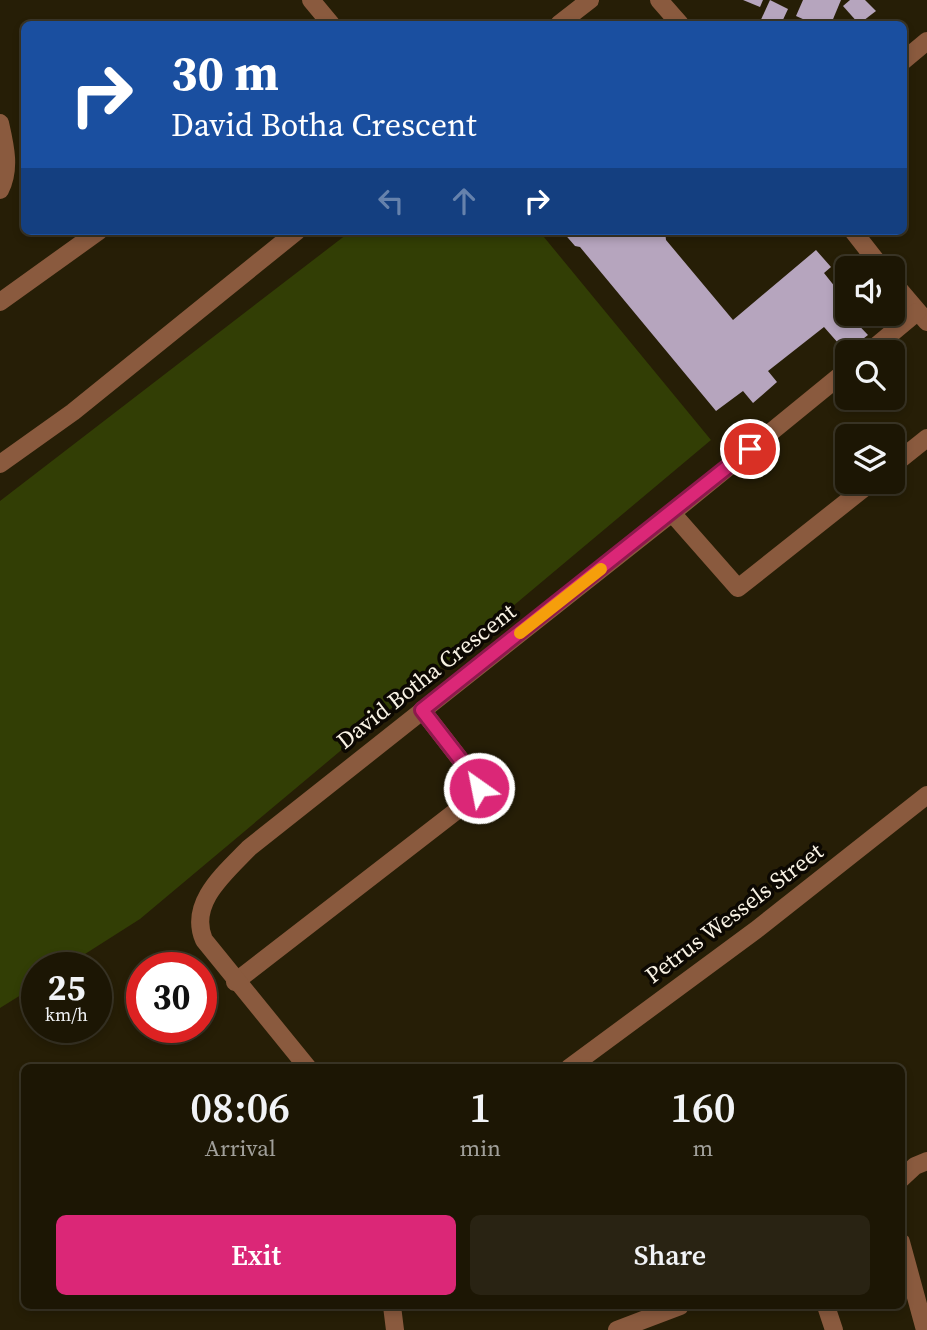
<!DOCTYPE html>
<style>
body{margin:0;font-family:"Source Serif 4",serif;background:#292313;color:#f1f3f6;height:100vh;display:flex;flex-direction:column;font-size:26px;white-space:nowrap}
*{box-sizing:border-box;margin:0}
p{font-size:23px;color:#a09f9a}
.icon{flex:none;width:38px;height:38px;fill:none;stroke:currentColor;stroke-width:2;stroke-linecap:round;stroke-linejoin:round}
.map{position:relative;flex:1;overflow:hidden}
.panel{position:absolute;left:21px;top:1064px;width:884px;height:245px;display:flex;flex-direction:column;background:#1c1604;border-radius:10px;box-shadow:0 4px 10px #0003,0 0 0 2px #3a3526}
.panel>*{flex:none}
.hud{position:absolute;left:21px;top:21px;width:886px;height:214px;border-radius:10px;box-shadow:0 4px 10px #0003,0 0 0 2px #3a3526;background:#1a4fa0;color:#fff;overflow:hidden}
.buttons{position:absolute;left:835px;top:256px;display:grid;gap:14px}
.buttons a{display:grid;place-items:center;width:70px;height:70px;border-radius:10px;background:#1c1604;box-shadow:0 4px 10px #0003,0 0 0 2px #3a3526;font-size:35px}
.speed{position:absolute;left:21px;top:952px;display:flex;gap:14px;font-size:35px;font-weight:700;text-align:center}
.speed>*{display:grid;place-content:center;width:91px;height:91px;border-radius:50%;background:#1c1604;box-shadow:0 4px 10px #0003,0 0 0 2px #3a3526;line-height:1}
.speed small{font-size:18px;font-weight:400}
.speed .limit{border:10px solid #d22;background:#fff;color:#111}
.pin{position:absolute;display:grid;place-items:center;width:60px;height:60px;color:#fff;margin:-30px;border:4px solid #fff;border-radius:50%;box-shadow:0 2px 7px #0007}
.me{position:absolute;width:77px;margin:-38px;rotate:327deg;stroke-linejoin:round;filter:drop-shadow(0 0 5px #0008)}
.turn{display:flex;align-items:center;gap:24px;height:147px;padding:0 35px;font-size:32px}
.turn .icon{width:91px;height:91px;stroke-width:2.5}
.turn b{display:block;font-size:49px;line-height:60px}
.lanes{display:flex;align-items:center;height:66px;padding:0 35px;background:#0003;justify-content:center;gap:35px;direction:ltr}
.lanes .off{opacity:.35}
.eta{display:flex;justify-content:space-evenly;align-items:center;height:119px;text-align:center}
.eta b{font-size:42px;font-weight:600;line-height:49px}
.button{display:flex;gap:14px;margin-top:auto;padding:14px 35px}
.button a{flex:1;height:80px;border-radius:10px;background:#db2777;color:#fff;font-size:28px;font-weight:600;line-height:80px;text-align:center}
.button a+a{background:#292313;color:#f1f3f6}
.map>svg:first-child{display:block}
.green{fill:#323e05}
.building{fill:#b6a5be}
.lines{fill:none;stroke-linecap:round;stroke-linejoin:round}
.minor{stroke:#8a5a3e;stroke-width:18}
.route-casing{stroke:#8e194d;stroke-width:18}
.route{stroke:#db2777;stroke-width:12}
.slow{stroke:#f59e0b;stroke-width:12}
.labels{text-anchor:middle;stroke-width:7;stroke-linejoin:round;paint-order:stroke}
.street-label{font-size:23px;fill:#f8f2e4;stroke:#0c0802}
</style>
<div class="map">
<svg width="927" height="1330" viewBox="0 0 927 1330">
<rect width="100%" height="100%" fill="#261e06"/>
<!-- green -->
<polygon class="green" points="351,231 539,231 711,440 140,919 63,968 37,968 37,985 0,1008 0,501"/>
<!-- building -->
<g class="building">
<polygon points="743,0 763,0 760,7"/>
<polygon points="770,0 788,9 781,24 759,24"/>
<polygon points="803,0 841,0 831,24 814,24 796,16"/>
<polygon points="850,0 865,0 876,11 859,24 843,6"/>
<polygon points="562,231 665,231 666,240 733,320 816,250 831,267 824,273 847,302 847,313 868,335 846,352 824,327 768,371 777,382 753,403 743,391 716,411 580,247 575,246"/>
</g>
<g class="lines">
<!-- minor -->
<g class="minor">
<polyline points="311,0 331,24"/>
<polyline points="659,0 680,24"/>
<polyline points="559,24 590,0"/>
<polyline points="903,61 927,41"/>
<path d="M0,123c5,22 11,46 0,67"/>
<polyline points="853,231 882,268"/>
<polyline points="892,281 927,322"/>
<polyline points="0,302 99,231"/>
<polyline points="869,352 917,312"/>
<polyline points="0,464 73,412 297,231"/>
<polyline points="892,466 927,438"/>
<polyline points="672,513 738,588 873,481"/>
<polyline points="235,982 473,798 479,788 477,781 422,710"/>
<path d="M308,1068l-104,-128c-16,-37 21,-67 45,-92l423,-335 175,-143"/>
<polyline points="569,1068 756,930 927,795"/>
<polyline points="901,1179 915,1166 927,1161"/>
<polyline points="901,1242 925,1330"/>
<polyline points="392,1306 395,1330"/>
<polyline points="826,1306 834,1330"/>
<polyline points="617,1330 680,1306"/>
</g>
</g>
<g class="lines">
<defs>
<polyline id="route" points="479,788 477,781 422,710 750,449"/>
</defs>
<!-- route casing -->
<use href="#route" class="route-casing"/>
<!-- route -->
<use href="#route" class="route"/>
<!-- slow -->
<polyline class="slow" points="520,633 601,569"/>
</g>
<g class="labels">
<!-- street labels -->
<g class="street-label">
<text transform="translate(426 676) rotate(-38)" y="8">David Botha Crescent</text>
<text transform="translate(734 913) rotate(-37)" y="8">Petrus Wessels Street</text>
</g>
</g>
</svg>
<div class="buttons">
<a><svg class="icon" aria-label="sound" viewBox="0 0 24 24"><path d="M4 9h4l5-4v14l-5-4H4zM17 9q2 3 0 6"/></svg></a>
<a><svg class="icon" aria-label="search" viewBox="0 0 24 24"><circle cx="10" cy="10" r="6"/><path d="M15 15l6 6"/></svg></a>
<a><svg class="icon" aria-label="layers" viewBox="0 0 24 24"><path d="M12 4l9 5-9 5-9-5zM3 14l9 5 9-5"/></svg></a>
</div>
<div class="speed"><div>25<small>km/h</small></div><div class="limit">30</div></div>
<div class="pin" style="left:750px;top:449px;background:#d93025"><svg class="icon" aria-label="arrive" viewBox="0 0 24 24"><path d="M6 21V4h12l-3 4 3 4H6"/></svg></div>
<svg class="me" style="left:479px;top:788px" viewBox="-20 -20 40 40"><circle r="17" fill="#db2777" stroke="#fff" stroke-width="3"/><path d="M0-11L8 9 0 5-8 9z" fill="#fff"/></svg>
<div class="hud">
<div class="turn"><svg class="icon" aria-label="right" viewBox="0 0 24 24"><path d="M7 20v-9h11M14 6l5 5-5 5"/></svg><div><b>30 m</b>David Botha Crescent</div></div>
<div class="lanes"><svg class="icon off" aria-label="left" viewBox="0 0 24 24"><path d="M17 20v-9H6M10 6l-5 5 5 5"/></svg><svg class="icon off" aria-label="ahead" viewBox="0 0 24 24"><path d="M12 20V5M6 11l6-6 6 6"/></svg><svg class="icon" aria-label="right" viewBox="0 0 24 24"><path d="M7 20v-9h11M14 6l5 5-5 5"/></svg></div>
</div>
<section class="panel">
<div class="eta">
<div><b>08:06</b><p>Arrival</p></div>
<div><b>1</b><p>min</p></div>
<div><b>160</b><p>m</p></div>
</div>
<div class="button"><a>Exit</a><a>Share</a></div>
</section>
</div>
